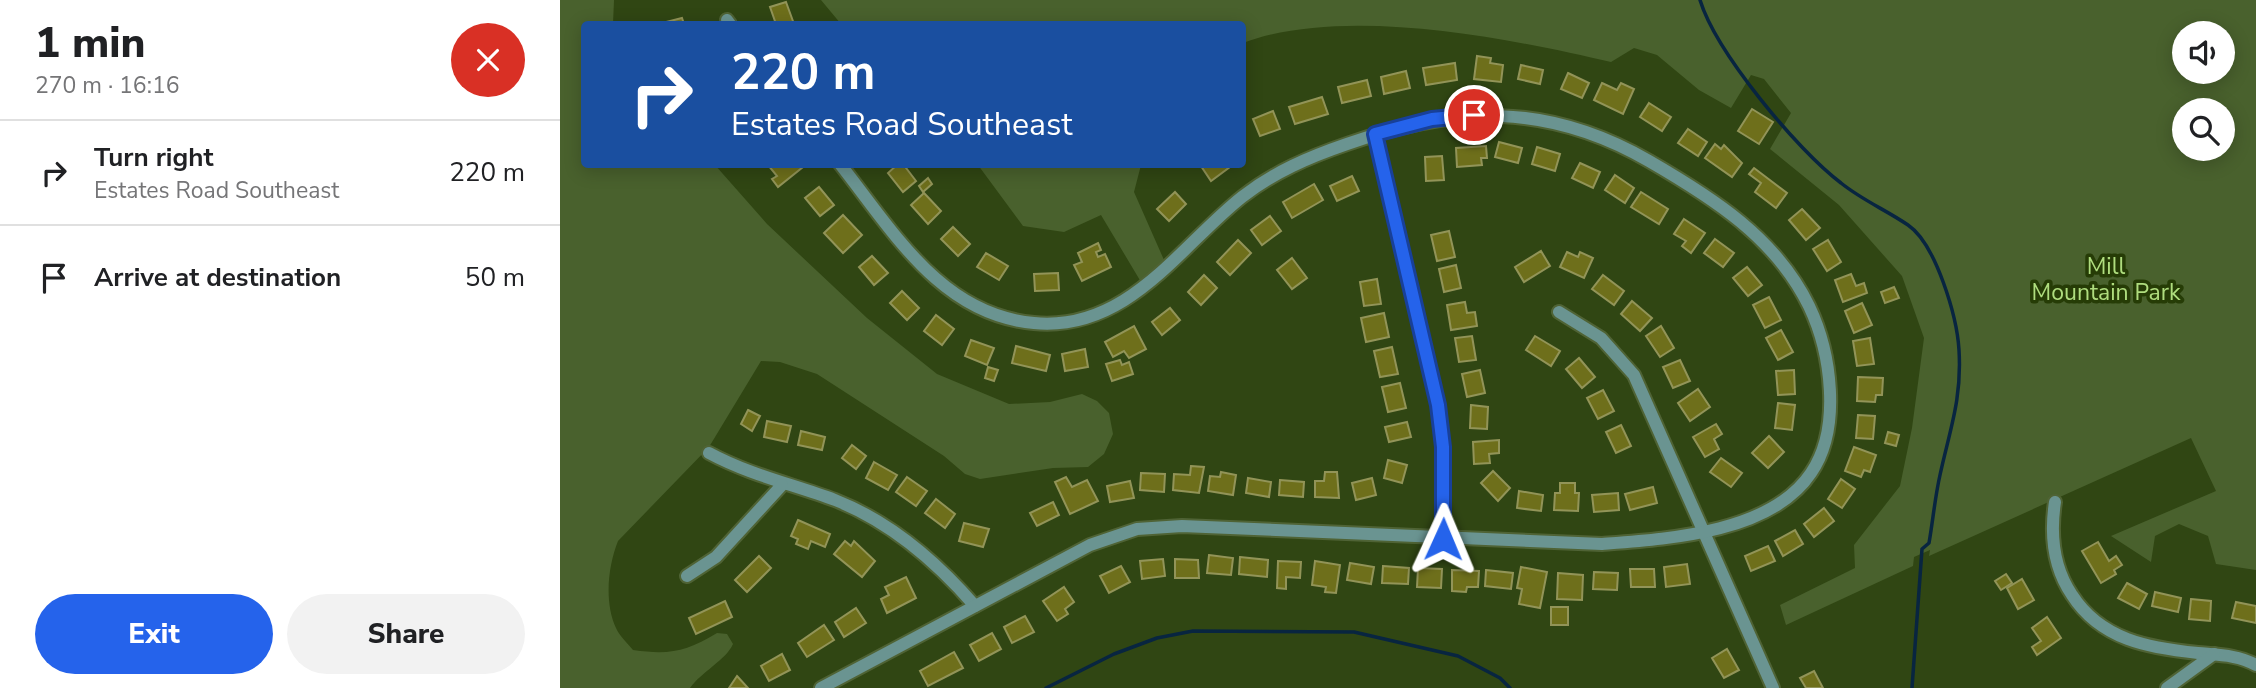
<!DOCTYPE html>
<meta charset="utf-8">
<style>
body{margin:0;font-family:"Nunito Sans",sans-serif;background:#f2f2f2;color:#202124;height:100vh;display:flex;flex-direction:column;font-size:26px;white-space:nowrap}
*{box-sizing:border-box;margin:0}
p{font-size:23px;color:#757577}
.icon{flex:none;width:38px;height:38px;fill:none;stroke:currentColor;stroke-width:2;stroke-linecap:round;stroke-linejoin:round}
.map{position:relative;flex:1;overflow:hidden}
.details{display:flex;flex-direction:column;background:#fff;width:560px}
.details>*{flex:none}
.hud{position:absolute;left:21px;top:21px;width:665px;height:147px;border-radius:7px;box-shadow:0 4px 18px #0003;background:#1a4fa0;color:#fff;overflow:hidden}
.buttons{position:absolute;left:1612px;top:21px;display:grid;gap:14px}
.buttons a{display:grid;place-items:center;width:63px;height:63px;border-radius:50%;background:#fff;box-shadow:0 4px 18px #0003;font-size:35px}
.pin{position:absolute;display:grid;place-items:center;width:60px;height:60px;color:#fff;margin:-30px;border:4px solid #fff;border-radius:50%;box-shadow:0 2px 7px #0007}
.me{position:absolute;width:77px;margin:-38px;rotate:1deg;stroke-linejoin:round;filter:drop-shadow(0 0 5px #0008)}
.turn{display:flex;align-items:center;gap:24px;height:147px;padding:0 35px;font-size:32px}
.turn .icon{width:91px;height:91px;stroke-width:2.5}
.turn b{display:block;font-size:49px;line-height:60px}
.round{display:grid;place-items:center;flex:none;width:74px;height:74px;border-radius:37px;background:#f2f2f2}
.head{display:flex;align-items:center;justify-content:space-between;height:119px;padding:0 35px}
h1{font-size:42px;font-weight:800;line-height:52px}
.action{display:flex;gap:14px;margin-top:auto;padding:14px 35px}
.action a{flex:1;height:80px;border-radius:42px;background:#2563eb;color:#fff;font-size:28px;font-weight:800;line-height:80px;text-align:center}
.action a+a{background:#f2f2f2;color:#202124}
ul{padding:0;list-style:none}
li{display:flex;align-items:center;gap:21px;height:105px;padding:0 35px;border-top:2px solid #e0e0e0}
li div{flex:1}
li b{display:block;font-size:26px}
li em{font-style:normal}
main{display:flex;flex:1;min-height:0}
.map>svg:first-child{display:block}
.green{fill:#49612d;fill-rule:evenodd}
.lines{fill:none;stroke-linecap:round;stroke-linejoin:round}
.stream{stroke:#082540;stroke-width:3.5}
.building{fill:#6e6f1b;stroke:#929458;stroke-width:2}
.minor-casing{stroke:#4f6335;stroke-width:16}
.minor{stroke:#6a9491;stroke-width:12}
.route-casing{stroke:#184099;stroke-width:18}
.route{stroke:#2563eb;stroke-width:12}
.labels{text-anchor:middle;stroke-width:7;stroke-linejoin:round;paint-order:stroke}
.park-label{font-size:23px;fill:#afdd7e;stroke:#263c06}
</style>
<main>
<section class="details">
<div class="head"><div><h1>1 min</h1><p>270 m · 16:16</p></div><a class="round" style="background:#d93025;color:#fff"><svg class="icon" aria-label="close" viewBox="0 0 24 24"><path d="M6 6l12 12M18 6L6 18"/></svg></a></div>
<ul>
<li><svg class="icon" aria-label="right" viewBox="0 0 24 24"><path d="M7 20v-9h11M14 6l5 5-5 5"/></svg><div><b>Turn right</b><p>Estates Road Southeast</p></div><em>220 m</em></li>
<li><svg class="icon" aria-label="arrive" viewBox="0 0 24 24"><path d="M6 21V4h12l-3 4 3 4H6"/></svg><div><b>Arrive at destination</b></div><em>50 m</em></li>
</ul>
<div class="action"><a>Exit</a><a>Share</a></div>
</section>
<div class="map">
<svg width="1696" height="688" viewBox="0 0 1696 688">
<rect width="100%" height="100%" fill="#304613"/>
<!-- green -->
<g class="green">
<path d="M0,0h54l-1,24h-29v140l131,1 52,59 100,94 70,56 72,30 41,-2 32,-8 15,7 12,12 4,21 -9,20 -16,13 -35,1 -73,11 -15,-5 -21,-18 -127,-82 -37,-12 -19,-1 -52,86 -91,94c-10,25 -14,61 -2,87 3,7 11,15 17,22 36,5 53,2 84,-17l10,1 6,10c-7,16 -32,28 -43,44h-130z"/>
<path d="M261,0h1435v570l-40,-6 -8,-28 -29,-12 -24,12 -4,26 -40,-26 105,-45 -25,-53 -262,118 1,-6 -16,7 -1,9 -127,59 -6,-20 75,-37 -1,-23 46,-59 12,-58 12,-90 -22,-62 -63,-71 -69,-56 21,-36 -27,-34 -13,-4 -20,33 -32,-18 -42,-35 -23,-7 -23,14c-103,-24 -267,-57 -368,-19l-1,-19h-401zM1624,33h38v39h-38zM1624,110h38v39h-38z"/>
<polygon points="418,165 581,165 574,192 604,260 581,282 541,215 504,232 463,226"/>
</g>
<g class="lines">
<!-- stream -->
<g class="stream">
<path d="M1140,0c16,52 97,150 141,183 21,17 45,27 67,42 28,19 49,92 51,125 3,49 -9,79 -19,125 -5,22 -7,45 -11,68l-7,6 -10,139"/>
<polyline points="486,688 554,654 597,638 633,631 794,632 898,656 940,678 950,688"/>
</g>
</g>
<!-- building -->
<g class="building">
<polygon points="226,2 234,24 216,24 210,7"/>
<polygon points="122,18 124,24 106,24 106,22"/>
<polygon points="917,56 931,58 930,63 943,65 941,82 914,79"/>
<polygon points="895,63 897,80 866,85 863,68"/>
<polygon points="961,65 983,70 980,84 958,79"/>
<polygon points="846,71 850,88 824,94 821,77"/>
<polygon points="1008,73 1029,83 1022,98 1001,89"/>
<polygon points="807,80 811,96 782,103 778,87"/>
<polygon points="1042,83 1057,90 1061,83 1074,89 1063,114 1034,100"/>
<polygon points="762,97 768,114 735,124 729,107"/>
<polygon points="1089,103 1111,117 1102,131 1080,117"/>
<polygon points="1192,109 1213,122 1199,144 1178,131"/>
<polygon points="713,111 720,129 700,136 693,119"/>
<polygon points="1128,129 1147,142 1138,156 1118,143"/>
<polygon points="939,142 962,148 958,163 935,157"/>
<polygon points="1155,144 1161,149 1164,145 1182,163 1172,177 1145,158"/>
<polygon points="926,146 927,158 921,158 922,165 897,167 896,148"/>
<polygon points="977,147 1000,154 995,171 972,164"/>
<polygon points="882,156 884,180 866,181 865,157"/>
<polygon points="1020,163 1040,172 1033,188 1012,178"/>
<polygon points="241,164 243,167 218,187 212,179 217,176 208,165"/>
<polygon points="338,164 343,164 356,181 343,192 328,173"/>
<polygon points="644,164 674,164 651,181 641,166"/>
<polygon points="1194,168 1227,193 1216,208 1195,192 1201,183 1189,174"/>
<polygon points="1055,175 1074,188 1065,203 1045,190"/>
<polygon points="792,176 799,191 777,201 770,186"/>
<polygon points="368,178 372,184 363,192 359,186"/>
<polygon points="754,184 763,200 732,218 723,202"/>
<polygon points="259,187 274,205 260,216 245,198"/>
<polygon points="615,192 626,204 609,221 597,209"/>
<polygon points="1081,192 1108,209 1099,224 1071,207"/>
<polygon points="364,193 381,211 368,224 351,205"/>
<polygon points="1242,209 1260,228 1246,240 1229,220"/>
<polygon points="283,215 302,235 283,253 264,233"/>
<polygon points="710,216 721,231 702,245 691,230"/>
<polygon points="1124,219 1145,233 1131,253 1122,246 1126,241 1114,234"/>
<polygon points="393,227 410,244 398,256 381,239"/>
<polygon points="889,231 895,257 877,261 871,235"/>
<polygon points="1155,239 1174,253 1163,267 1144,253"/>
<polygon points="678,240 691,253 670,275 657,262"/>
<polygon points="1268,240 1281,262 1267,271 1253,249"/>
<polygon points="538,243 541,250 536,252 538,257 545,254 551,267 522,281 514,265 522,262 518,253"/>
<polygon points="981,251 990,266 964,282 955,267"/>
<polygon points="1007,252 1018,257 1020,252 1033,258 1024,278 1000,267"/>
<polygon points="426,253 448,266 439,280 417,267"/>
<polygon points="312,256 328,273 314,285 299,267"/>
<polygon points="732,258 747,278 732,289 717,270"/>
<polygon points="896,265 901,288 884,292 879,269"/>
<polygon points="1187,267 1202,285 1188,296 1173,278"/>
<polygon points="498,273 499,290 475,291 474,274"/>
<polygon points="1291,274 1296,286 1304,283 1307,293 1283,302 1275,280"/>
<polygon points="644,275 657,288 641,305 628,292"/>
<polygon points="1043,275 1064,291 1054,305 1032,289"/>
<polygon points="817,279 821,304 804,306 800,282"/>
<polygon points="1334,287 1339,298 1325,303 1321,292"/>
<polygon points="342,291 359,308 347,320 330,303"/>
<polygon points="1209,297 1221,320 1205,328 1193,305"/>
<polygon points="1072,301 1092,318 1080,331 1061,314"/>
<polygon points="905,302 907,313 915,312 917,326 891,330 887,305"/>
<polygon points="1302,303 1312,325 1294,333 1285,311"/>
<polygon points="610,308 620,320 602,335 592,322"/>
<polygon points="824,313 829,337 806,342 801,318"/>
<polygon points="376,315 394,329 382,345 364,331"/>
<polygon points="574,326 586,349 569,358 564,351 553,357 545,342"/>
<polygon points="1101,326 1114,348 1100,357 1086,336"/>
<polygon points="1221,330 1233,352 1218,360 1206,338"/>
<polygon points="912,336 916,360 899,362 895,338"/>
<polygon points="975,336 1000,351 991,366 966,350"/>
<polygon points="1310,338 1314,364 1297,366 1293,341"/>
<polygon points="411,340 434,348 427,365 405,356"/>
<polygon points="456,346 490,355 486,371 452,363"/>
<polygon points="832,347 838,374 820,377 814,351"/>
<polygon points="525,349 528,367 505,371 502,354"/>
<polygon points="1019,358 1035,377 1022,388 1006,369"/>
<polygon points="560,360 562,365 569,362 573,374 552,381 546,364"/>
<polygon points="1120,360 1130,381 1113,388 1103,367"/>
<polygon points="428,367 438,370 434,381 425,378"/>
<polygon points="920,370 925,393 907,397 902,374"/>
<polygon points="1234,370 1235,394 1218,395 1216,371"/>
<polygon points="1298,377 1323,378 1322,395 1316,395 1315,402 1297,401"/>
<polygon points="840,383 846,408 828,412 822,387"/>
<polygon points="1138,389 1150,407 1130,421 1118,403"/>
<polygon points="1043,390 1054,411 1038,419 1027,398"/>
<polygon points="1218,403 1235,405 1232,430 1215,428"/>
<polygon points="911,405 928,407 927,429 910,428"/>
<polygon points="188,410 200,416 192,431 181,424"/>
<polygon points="1298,415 1315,416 1313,439 1296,438"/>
<polygon points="207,421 231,426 227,442 204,437"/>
<polygon points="847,422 851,437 829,442 825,427"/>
<polygon points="1156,424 1162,434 1154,439 1159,449 1145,457 1133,437"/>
<polygon points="1061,425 1071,446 1056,453 1046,432"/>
<polygon points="241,431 265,437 262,450 238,445"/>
<polygon points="1328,432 1339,435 1336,446 1325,443"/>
<polygon points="1209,436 1224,452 1208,468 1192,453"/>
<polygon points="939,440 939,453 929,454 930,463 914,464 913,442"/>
<polygon points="292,445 306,456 296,469 282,458"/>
<polygon points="1294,447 1316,455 1310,472 1304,470 1301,477 1285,471"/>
<polygon points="1161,458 1182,473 1171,487 1150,472"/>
<polygon points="828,460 847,465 842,483 824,478"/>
<polygon points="314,462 337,475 328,490 306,478"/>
<polygon points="631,466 644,467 639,493 613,490 614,474 630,475"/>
<polygon points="933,471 950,488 938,501 921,483"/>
<polygon points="661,472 676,475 673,495 648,491 650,476 660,477"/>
<polygon points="765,472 777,472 779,498 755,497 755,481 764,481"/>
<polygon points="581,473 605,474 604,492 580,490"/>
<polygon points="347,477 367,491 356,506 336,492"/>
<polygon points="506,477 512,487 527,480 538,501 510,514 495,482"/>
<polygon points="688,478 711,482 709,497 686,493"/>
<polygon points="812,478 816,495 796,500 792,483"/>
<polygon points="1281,479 1295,489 1282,508 1268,499"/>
<polygon points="720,480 744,482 743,497 719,495"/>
<polygon points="570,481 574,498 550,502 547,486"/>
<polygon points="1000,483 1015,483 1015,493 1019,493 1018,511 994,510 995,493 1000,493"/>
<polygon points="1093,487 1097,503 1070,510 1065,494"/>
<polygon points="959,491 983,495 981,511 957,508"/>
<polygon points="1058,493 1059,510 1034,512 1032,495"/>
<polygon points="376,499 395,514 385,528 365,513"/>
<polygon points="493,502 499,515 477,526 470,513"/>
<polygon points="1264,508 1274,521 1254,537 1244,524"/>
<polygon points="238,520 270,534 265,547 251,541 248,549 236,544 238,539 231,536"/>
<polygon points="404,523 429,529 423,547 399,541"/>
<polygon points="1235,530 1243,544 1223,556 1215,541"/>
<polygon points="285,541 291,546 294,541 315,561 302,577 274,554"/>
<polygon points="1538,542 1549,561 1556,556 1562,565 1554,570 1556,574 1541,583 1522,551"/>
<polygon points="1208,546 1215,561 1191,571 1185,556"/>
<polygon points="649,555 673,558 671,575 647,573"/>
<polygon points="199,556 211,568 187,592 175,580"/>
<polygon points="680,557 708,560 707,577 679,574"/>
<polygon points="603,559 605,576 582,579 580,561"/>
<polygon points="615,559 638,560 639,578 615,578"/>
<polygon points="718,561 741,562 740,578 726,577 726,589 717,588"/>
<polygon points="755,561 780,565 776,593 765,592 766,587 752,585"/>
<polygon points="790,563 814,567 811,584 787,580"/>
<polygon points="1127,564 1130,584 1106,587 1104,567"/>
<polygon points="561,566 570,582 549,593 540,576"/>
<polygon points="823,566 849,568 848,584 822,583"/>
<polygon points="961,567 987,572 980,608 959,604 962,589 957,588"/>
<polygon points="858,568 882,569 881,588 857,587"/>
<polygon points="1070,569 1094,569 1095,587 1071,587"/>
<polygon points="892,570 919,571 918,587 907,587 906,592 892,591"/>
<polygon points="926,570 953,573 951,589 925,586"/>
<polygon points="1034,572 1058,573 1057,590 1033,589"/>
<polygon points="998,573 1023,575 1022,600 997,599"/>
<polygon points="1446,574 1452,583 1441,590 1435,581"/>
<polygon points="346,577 356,598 327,613 321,599 329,595 325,587"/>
<polygon points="1462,579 1474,600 1458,609 1447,588"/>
<polygon points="1567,583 1587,594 1579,609 1558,598"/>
<polygon points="504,587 514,602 505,609 508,614 497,621 483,601"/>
<polygon points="1595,592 1621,598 1618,612 1592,606"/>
<polygon points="1631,599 1651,601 1650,621 1629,619"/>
<polygon points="165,601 172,617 136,634 129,618"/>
<polygon points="1676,602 1696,606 1696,623 1672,618"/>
<rect x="991" y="607" width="17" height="18"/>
<polygon points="296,608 306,623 284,637 275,622"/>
<polygon points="465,616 474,632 452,643 444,627"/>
<polygon points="1487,617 1501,638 1477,655 1472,647 1481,641 1472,628"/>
<polygon points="264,625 274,640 247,657 238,643"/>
<polygon points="432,633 441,649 419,661 410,645"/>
<polygon points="1167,649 1179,670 1164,678 1152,658"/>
<polygon points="394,652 403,668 368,686 360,671"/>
<polygon points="222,654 230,670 209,681 201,666"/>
<polygon points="1254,671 1263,688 1246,688 1240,678"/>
<polygon points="177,676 188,688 169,688"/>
</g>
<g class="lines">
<defs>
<g id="minor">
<polyline points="167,20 170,24"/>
<polyline points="815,134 878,405 883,447 883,539"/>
<polyline points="999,312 1041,338 1074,375 1213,688"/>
<path d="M149,453c41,22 83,31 126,47 56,22 101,61 140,106"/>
<path d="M1495,502c-5,33 -2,65 17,93 29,45 77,53 126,58 21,2 40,2 58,12"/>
<polyline points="127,576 156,557 222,485"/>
<path d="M261,688l269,-143 47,-16 45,-3 420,18c66,-5 169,-11 209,-71 31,-45 20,-121 -2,-167 -33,-68 -96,-108 -160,-145 -102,-59 -194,-55 -302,-17 -38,13 -73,28 -105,53 -63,50 -115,135 -208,126 -93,-8 -141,-92 -194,-159"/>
<polyline points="1607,688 1654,654"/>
</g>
</defs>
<!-- minor casing -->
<use href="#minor" class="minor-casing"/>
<!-- minor -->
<use href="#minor" class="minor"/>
</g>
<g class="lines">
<defs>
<polyline id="route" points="883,539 883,447 878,405 815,134 872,119 914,115"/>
</defs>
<!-- route casing -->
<use href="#route" class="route-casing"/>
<!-- route -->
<use href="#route" class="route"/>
</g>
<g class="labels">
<!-- park labels -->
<g class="park-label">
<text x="1546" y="274">Mill<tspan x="1546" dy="26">Mountain Park</tspan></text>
</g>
</g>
</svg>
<div class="buttons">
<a><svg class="icon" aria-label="sound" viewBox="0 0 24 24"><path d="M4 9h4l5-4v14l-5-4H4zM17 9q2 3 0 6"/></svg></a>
<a><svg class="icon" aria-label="search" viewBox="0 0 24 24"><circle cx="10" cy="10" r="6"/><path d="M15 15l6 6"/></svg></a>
</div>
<div class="pin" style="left:914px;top:115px;background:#d93025"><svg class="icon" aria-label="arrive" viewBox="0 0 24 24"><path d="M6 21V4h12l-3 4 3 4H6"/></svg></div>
<svg class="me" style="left:883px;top:539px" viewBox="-20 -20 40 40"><path d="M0-17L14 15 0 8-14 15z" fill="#2563eb" stroke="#fff" stroke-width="4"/></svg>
<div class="hud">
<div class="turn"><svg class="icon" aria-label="right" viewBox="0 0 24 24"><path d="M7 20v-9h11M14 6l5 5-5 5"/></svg><div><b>220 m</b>Estates Road Southeast</div></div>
</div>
</div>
</main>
